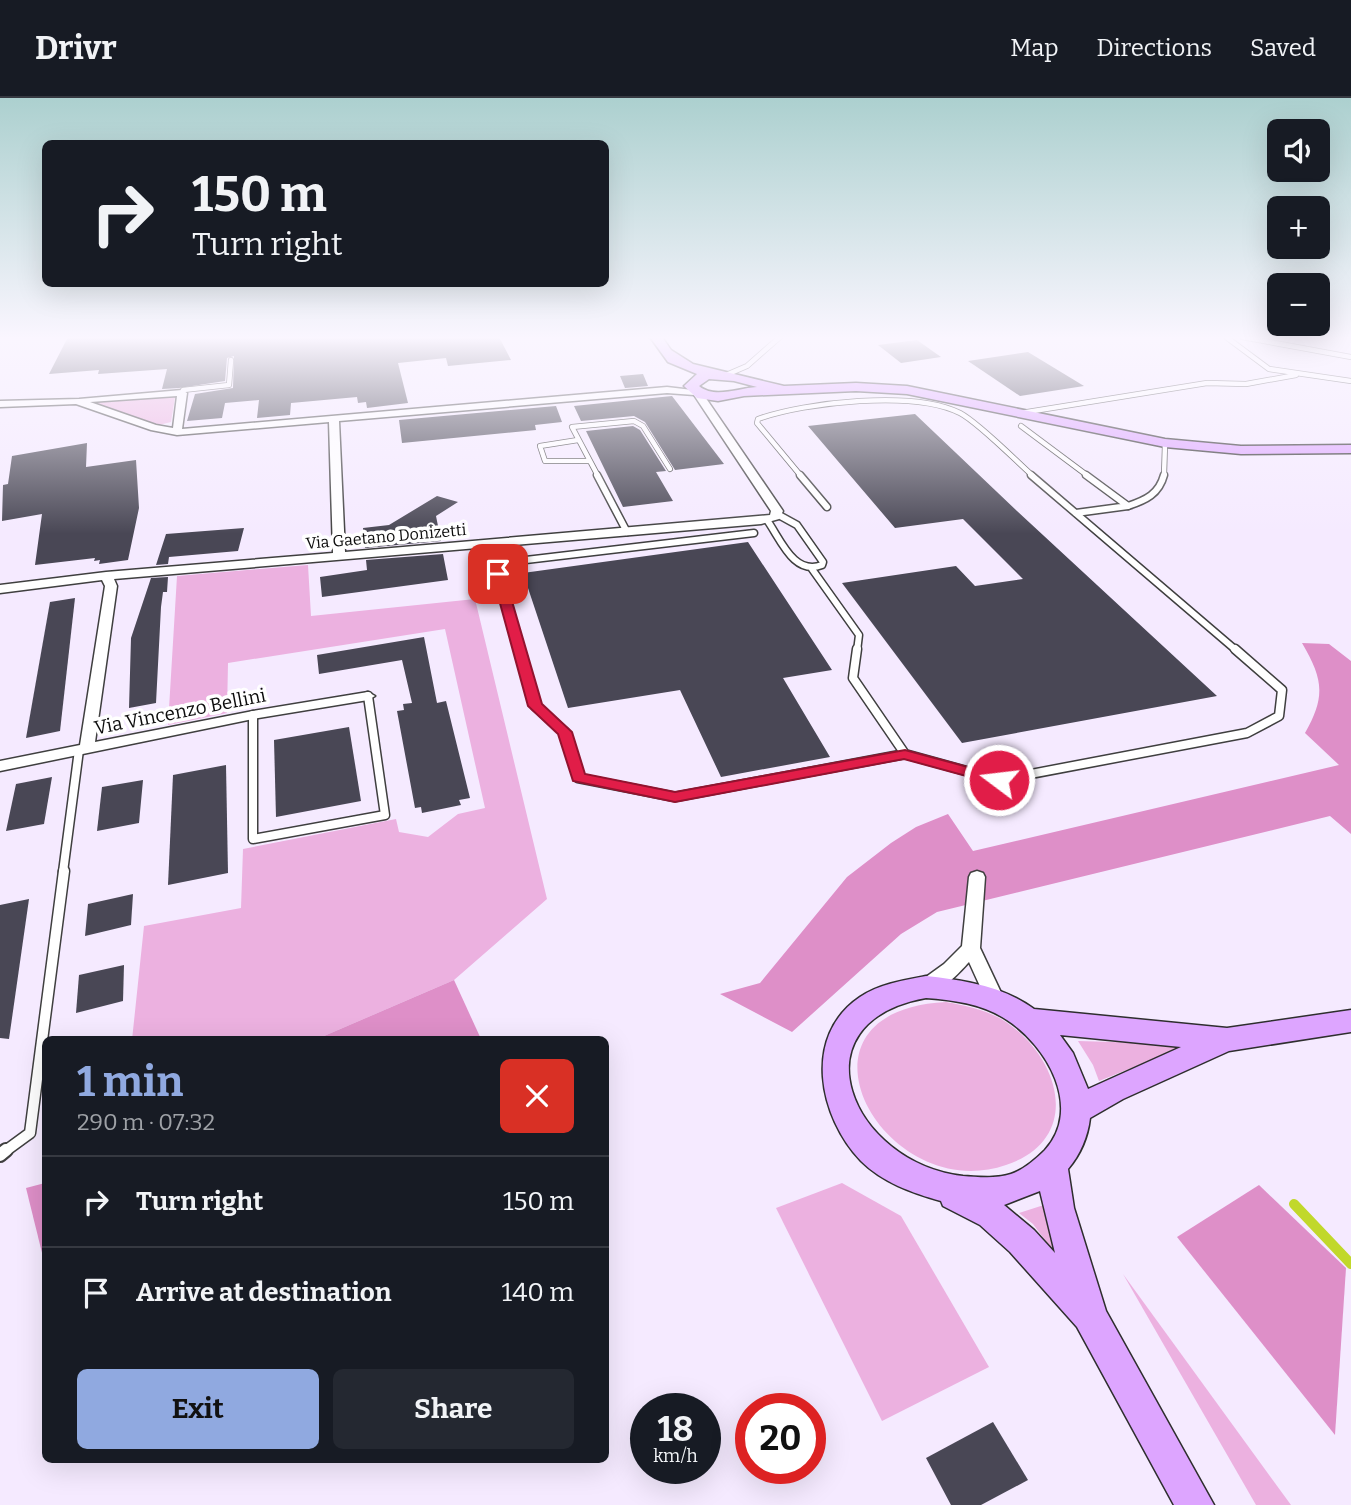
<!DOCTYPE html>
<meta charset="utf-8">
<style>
body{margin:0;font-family:Bitter,serif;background:#242831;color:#f1f3f6;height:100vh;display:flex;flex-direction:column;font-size:26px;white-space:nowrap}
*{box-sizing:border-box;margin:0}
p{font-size:23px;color:#9ea1a6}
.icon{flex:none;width:38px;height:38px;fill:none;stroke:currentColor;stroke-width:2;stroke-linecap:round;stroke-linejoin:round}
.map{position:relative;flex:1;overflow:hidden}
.sheet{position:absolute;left:42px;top:938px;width:567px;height:427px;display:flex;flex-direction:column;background:#171b24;border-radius:10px;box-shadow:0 7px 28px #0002}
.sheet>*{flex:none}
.guide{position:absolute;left:42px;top:42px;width:567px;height:147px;border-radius:10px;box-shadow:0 7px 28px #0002;background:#171b24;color:#f1f3f6;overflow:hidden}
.tools{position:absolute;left:1267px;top:21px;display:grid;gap:14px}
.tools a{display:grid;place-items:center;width:63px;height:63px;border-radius:10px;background:#171b24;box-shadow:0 7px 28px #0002;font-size:35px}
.speed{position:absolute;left:630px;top:1295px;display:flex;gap:14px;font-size:35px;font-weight:700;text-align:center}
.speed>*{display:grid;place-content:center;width:91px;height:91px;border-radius:50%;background:#171b24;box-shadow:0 7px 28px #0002;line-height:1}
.speed small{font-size:18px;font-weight:400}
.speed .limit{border:10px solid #d22;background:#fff;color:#111}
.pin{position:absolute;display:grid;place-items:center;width:60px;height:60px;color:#fff;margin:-30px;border-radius:14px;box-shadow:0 4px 10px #0006}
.me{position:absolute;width:77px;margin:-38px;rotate:285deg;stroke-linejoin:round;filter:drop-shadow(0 0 5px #0008)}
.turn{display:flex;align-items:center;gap:24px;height:147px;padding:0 35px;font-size:32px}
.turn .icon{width:91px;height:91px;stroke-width:2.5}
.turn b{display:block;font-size:49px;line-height:60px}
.round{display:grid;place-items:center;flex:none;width:74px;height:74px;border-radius:10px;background:#242831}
.summary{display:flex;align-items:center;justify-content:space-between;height:119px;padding:0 35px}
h1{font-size:42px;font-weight:700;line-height:52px;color:#90a9e0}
.cta{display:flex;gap:14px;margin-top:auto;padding:14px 35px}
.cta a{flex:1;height:80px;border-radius:10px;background:#90a9e0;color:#111;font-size:28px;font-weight:700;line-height:80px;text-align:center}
.cta a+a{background:#242831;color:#f1f3f6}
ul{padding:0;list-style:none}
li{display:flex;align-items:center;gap:21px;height:91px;padding:0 35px;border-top:2px solid #363941}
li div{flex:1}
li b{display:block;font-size:26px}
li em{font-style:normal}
header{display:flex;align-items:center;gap:42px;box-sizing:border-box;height:98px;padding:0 35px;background:#171b24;border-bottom:2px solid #363941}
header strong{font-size:33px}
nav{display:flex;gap:38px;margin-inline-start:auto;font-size:24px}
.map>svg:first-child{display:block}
.green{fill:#ecb1e0}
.forest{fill:#de8fc8}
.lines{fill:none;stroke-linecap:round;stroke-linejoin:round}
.stream{stroke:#c1d82b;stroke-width:10}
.building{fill:#494755}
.lane-far4-casing{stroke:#3f3f3f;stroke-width:6}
.lane-far3-casing{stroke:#3f3f3f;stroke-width:9}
.lane-far2-casing{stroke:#3f3f3f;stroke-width:11}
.lane-far1-casing{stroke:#3f3f3f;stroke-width:13}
.lane-casing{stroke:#3f3f3f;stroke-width:16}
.street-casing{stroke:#3f3f3f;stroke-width:3}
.secondary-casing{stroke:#2e2e2e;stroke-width:3}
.lane-far4{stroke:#fff;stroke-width:4.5}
.lane-far3{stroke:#fff;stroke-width:6}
.lane-far2{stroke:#fff;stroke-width:8}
.lane-far1{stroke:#fff;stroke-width:10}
.lane{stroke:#fff;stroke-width:12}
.street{fill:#fff;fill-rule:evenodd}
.secondary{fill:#dda5ff;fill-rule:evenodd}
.route{fill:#e11d48;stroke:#92132f;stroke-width:2}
.labels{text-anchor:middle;stroke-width:7;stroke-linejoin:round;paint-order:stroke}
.far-street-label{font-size:16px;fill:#0c0c0c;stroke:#fff}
.street-label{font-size:19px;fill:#0c0c0c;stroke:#fff}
</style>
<header>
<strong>Drivr</strong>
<nav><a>Map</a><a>Directions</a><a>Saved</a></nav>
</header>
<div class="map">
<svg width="1351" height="1407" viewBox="0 0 1351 1407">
<rect width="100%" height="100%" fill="#f5eaff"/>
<!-- green -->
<g class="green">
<polygon points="173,297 175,299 171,324 159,327 95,305 97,302"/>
<polygon points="308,467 311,518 475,501 547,801 454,882 317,941 132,942 144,828 241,810 243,751 396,721 399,734 428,739 458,716 485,710 445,531 228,565 227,615 168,627 177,478"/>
<path d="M946,904c21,4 42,8 60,20 55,37 77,117 0,143 -123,42 -231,-154 -60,-163z"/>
<polygon points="1078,943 1180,946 1184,949 1099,983 1093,967"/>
<polygon points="842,1085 901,1118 989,1269 882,1323 776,1110"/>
<polygon points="1047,1106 1074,1181 1033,1126 1019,1115"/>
<polygon points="1123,1176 1291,1407 1256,1407"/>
</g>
<!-- forest -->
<g class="forest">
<path d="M1302,545l27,1 22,17v173l-21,-18 -393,96 -36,22 -109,98 -72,-38 40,-11 87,-106 44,-34 25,-16 32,-13 25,37 366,-86 -34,-32c21,-37 18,-54 -3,-90z"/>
<polygon points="454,882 481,941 317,941"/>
<polygon points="45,1085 46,1167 45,1167 26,1090"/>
<polygon points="1259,1087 1346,1170 1335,1337 1177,1139"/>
</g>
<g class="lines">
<!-- stream -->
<polyline class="stream" points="1294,1106 1351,1166"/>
</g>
<!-- building -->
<g class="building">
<polygon points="68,239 499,239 511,262 448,268 446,260 398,265 408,305 367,310 366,304 358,305 357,299 291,305 290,317 257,320 259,302 225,305 222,320 187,323 195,296 233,290 234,258 227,260 225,283 179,290 162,291 167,271 98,276 99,272 49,276"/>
<polygon points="917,242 941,259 901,265 878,247"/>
<polygon points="1028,254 1084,288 1020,298 968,263"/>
<polygon points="643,276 648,288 625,290 620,278"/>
<polygon points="672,298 724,366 675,372 645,324 634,318 581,323 574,308"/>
<polygon points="556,308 562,324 535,327 536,332 402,345 399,322"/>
<polygon points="915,316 1017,413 1217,598 962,645 842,485 956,468 975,488 1023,481 963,421 895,430 808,328"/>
<polygon points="633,328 640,332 666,373 656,374 673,403 623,409 586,333"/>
<polygon points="87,345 86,369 136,362 139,410 128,462 99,466 100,462 94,463 95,460 35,467 42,416 2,423 3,387 8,386 12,358"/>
<polygon points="437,398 458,404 436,418 441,443 365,450 363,430 389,427"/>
<polygon points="244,430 238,453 169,459 168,466 156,467 166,436"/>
<polygon points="748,444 832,572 783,580 830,659 721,679 680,592 568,610 523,475"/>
<polygon points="443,456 448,482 322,499 320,479 367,472 366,462"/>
<polygon points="168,479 167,494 163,494 161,509 156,605 129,610 131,540 151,480"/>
<polygon points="75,500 60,633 26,640 50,504"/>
<polygon points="424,539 437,605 446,603 470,700 459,702 461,707 422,715 421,709 415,710 397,613 404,612 403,606 412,605 402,562 319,576 317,557"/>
<polygon points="349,629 361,703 276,719 274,642"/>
<polygon points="226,667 228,775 168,787 173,677"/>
<polygon points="52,679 44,726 6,733 16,686"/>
<polygon points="143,682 139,725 97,733 102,689"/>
<polygon points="133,796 131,827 85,838 88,806"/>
<polygon points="29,801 9,941 0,940 0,807"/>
<polygon points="124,867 123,903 76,915 79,877"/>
<polygon points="993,1324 1028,1382 981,1407 951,1407 926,1360"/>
</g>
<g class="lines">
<defs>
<g id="lane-far4">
<polyline points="1226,239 1269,271 1351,283"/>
<polyline points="1242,239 1351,259"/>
<polyline points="726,277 747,268 780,239"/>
<polyline points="182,295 183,292 229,287 231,262"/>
<polyline points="1021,315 1207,285 1246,286 1296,277"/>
<polyline points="1021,328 1088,378"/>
<polyline points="578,342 540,348 545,363 589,363"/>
<polyline points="598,378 572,329 634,323 643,328 670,371"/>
<path d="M801,378l-44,-53 1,-4c48,-17 156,-29 202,-6 19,10 55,47 73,63"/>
<polyline points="1164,378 1165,345"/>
</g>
<g id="lane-far3">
<polyline points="597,377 627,434"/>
<polyline points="800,377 827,409"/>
<polyline points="1031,377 1237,553"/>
<path d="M1128,408c18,-6 31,-12 36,-31"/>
<polyline points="1076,415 1128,408 1086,377"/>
<path d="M767,422c14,20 27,56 55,45l1,-3 -26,-37 -20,-11"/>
<polyline points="812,471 859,537 857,553"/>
<polyline points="520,553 498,476 499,470 509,464 754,435"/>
</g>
<g id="lane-far2">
<polyline points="519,551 535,608 565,634 578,680 675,699 905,656"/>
<polyline points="857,551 853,580 905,656 999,682 1247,635 1279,618 1282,592 1235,551"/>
<polyline points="253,617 253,741 385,717 368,598"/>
<polyline points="63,774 79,652"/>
</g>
<polyline id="lane-far1" points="4,1054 30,1035 64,773"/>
<polyline id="lane" points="0,1057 6,1052"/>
<g id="street">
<path d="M667,289l34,4 82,120 -4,8 -18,5 -647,55 3,7 -22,156 158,-31 115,-19 7,4 -7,4 -115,19 -253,52v-10l80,-16 25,-159 -3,-6 -102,13v-8l106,-13 227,-19 -4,-131 -152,13 -26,-5 -75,-26 -76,3v-6l79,-2 103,-9 5,3 -5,36zM667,295l27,2 77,116 -1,4 -425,37 -6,-131zM177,298l-4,32 -17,-3 -66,-23z"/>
<path d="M977,773l6,2 2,4 -5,71 25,53 -2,5 -7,3 -7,-3 -20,-44c-11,12 -32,36 -50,30l-2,-5 2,-5 25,-18 18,-18 7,-69 2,-4z"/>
</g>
<g id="secondary">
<path d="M650,239h12l9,13 22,14 91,22 72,-3 51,3 258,53 76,7 110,-1v8l-110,1 -76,-7 -258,-53 -51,-3 -112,5 -26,5 -21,-3 -13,-12 13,-12 -29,-12zM709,281l25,2 23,6c-19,1 -42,12 -58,-1z"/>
<path d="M926,878c37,4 77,10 108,33l193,19 124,-18v22l-122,19 -106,48 -33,19c-2,18 -10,37 -22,51l6,39 32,103 108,194h-40l-97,-178 -67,-75 -30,-27 -37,-19 -2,-5c-29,-8 -59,-19 -80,-40 -42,-44 -59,-125 -1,-164 19,-13 44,-17 66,-21zM926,900c28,2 57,6 81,22 40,26 76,88 38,130 -9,9 -22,20 -34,24 -15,5 -33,3 -48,2 -112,-13 -171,-154 -37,-178zM1060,937l121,12 -93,42 -15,-36zM1040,1093l15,62 -21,-23 -30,-25z"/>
</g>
</defs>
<!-- lane-far4 casing -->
<use href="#lane-far4" class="lane-far4-casing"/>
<!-- lane-far3 casing -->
<use href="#lane-far3" class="lane-far3-casing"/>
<!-- lane-far2 casing -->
<use href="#lane-far2" class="lane-far2-casing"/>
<!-- lane-far1 casing -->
<use href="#lane-far1" class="lane-far1-casing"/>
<!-- lane casing -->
<use href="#lane" class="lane-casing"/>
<!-- street casing -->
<use href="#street" class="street-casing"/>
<!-- secondary casing -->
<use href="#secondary" class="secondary-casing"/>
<!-- lane-far4 -->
<use href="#lane-far4" class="lane-far4"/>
<!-- lane-far3 -->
<use href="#lane-far3" class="lane-far3"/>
<!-- lane-far2 -->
<use href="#lane-far2" class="lane-far2"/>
<!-- lane-far1 -->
<use href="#lane-far1" class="lane-far1"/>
<!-- lane -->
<use href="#lane" class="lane"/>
<!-- street -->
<use href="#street" class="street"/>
<!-- secondary -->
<use href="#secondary" class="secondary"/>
</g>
<!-- sky -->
<linearGradient id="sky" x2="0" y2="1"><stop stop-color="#acd0cf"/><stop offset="0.55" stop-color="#faf6ff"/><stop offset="1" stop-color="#faf6ff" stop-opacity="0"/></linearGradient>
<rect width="1351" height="436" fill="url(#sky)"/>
<!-- route -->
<polygon class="route" points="498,472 504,476 542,606 572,634 585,676 675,694 905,652 1005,679 1007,682 999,687 904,661 675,704 573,683 558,636 528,608 492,476"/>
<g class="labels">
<!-- far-street labels -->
<g class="far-street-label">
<text transform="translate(386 438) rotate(-5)" y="6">Via Gaetano Donizetti</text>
</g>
<!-- street labels -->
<g class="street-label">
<text transform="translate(180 613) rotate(-11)" y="7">Via Vincenzo Bellini</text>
</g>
</g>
</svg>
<div class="tools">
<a><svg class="icon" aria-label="sound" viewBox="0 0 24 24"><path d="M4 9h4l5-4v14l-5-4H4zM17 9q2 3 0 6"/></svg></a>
<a>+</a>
<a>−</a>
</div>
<div class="speed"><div>18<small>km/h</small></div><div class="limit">20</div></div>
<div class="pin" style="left:498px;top:476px;background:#d93025"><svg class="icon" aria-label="arrive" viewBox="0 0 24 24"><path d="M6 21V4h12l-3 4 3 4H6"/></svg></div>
<svg class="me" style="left:999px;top:682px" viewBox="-20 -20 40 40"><circle r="17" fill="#e11d48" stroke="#fff" stroke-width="3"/><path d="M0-11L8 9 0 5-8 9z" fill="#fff"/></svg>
<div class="guide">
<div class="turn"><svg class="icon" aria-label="right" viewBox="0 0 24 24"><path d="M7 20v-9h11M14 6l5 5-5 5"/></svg><div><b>150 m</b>Turn right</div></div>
</div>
<section class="sheet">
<div class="summary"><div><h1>1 min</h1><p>290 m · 07:32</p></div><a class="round" style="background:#d93025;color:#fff"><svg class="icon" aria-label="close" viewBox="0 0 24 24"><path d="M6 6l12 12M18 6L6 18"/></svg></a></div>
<ul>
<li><svg class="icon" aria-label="right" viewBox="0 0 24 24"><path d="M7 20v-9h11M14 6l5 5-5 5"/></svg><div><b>Turn right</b></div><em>150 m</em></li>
<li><svg class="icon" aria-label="arrive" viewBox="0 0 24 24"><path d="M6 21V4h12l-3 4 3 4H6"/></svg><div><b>Arrive at destination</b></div><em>140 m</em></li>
</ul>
<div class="cta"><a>Exit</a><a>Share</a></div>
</section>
</div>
